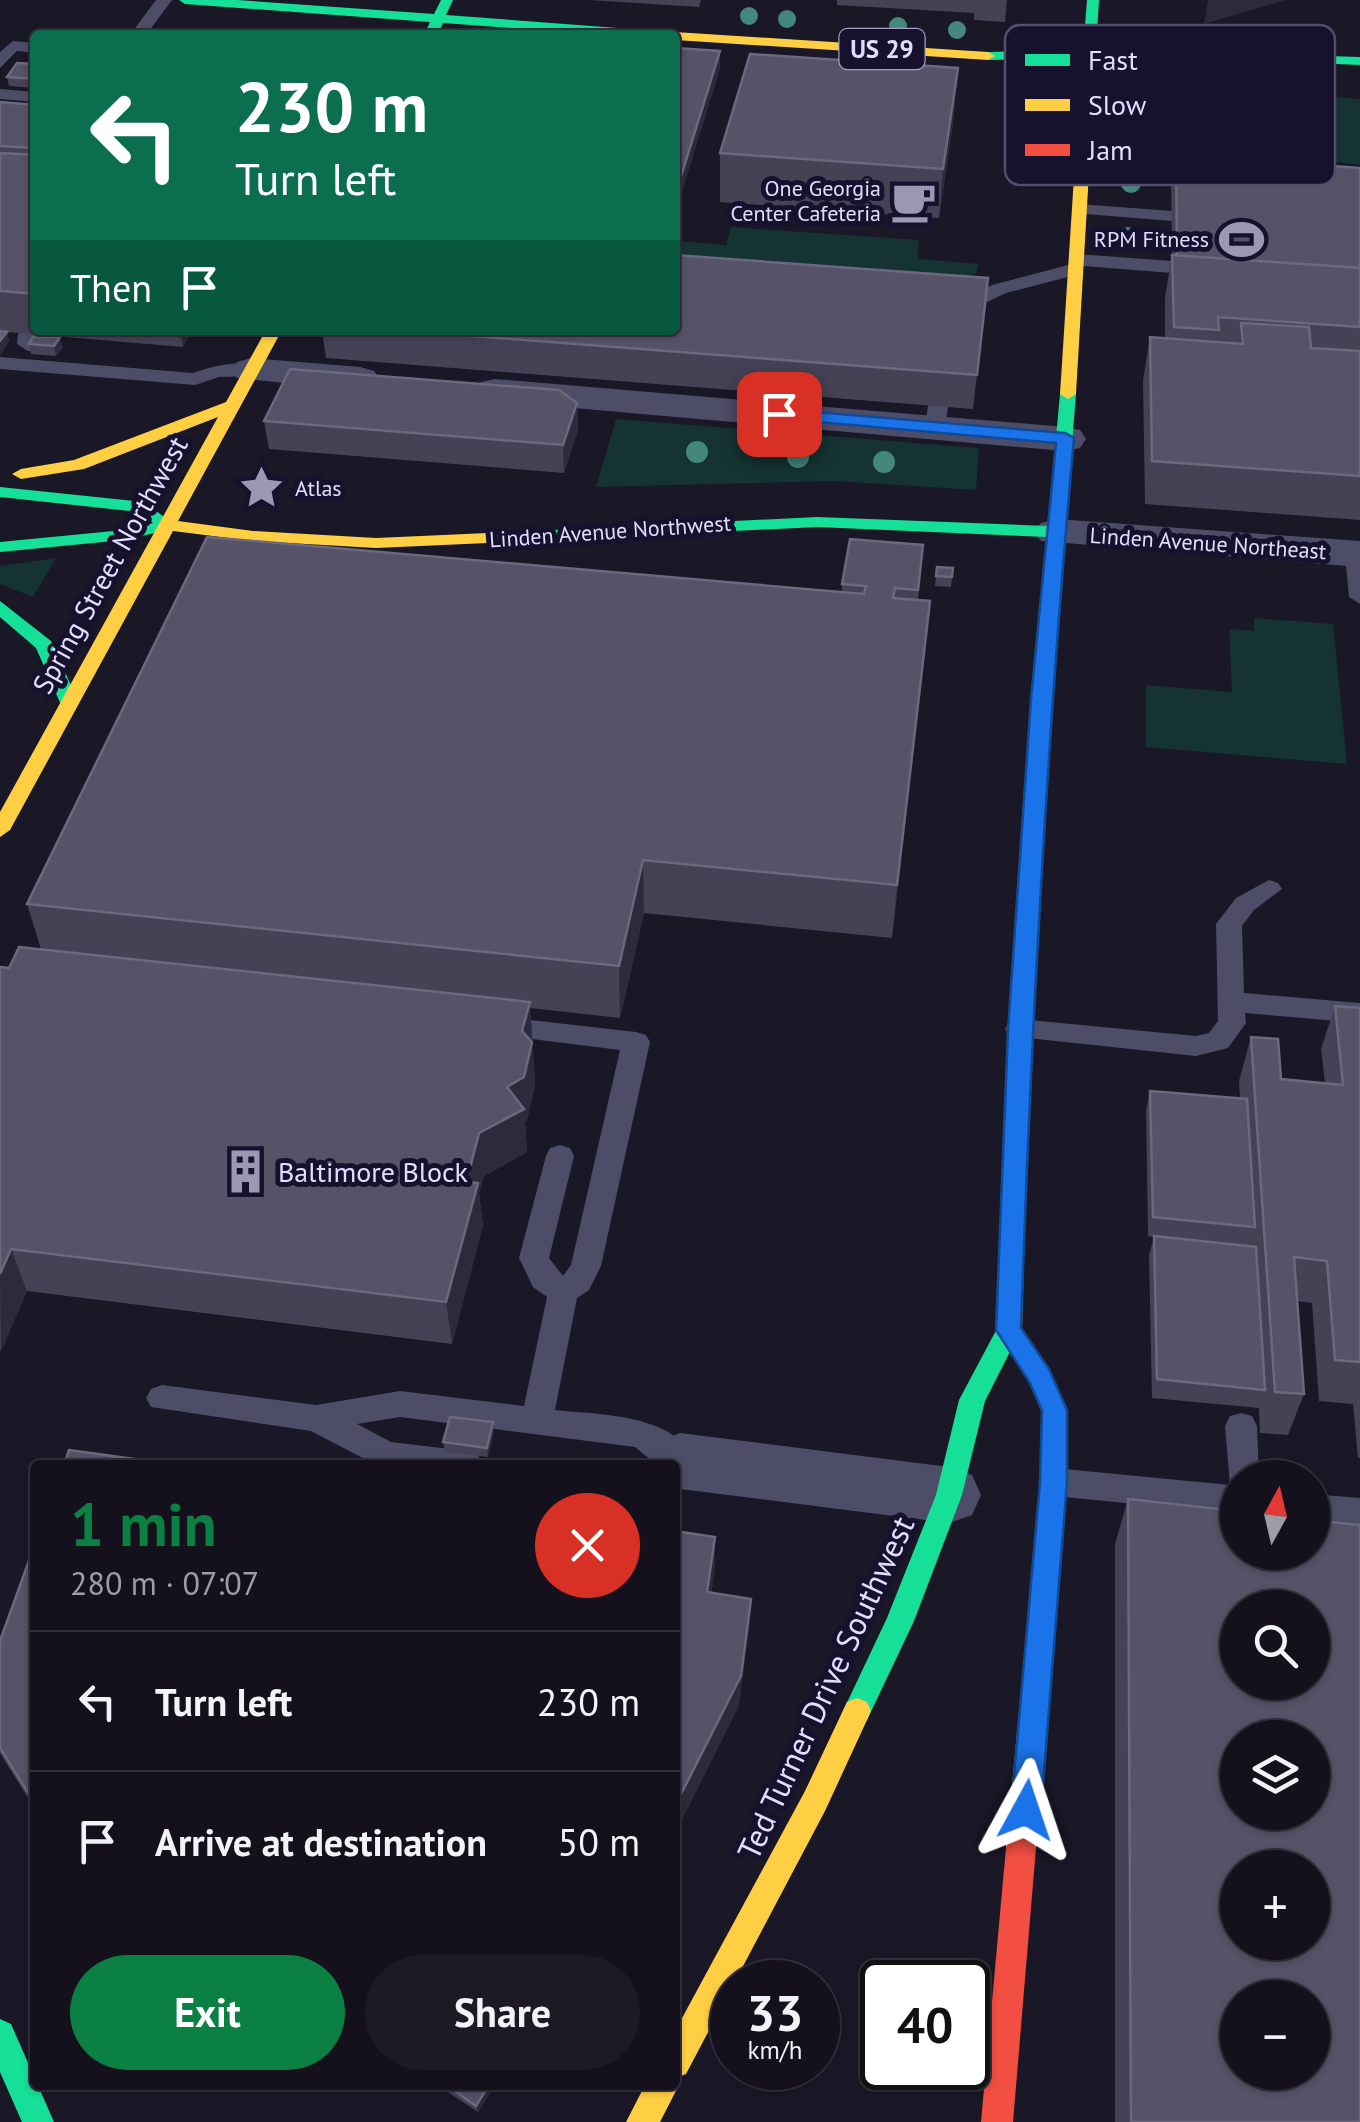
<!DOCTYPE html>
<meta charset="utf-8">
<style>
body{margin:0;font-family:"PT Sans",sans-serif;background:#1d1a26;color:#f1f3f6;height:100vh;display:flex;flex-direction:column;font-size:38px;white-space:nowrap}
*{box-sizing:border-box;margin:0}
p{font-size:32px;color:#9d9da4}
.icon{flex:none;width:55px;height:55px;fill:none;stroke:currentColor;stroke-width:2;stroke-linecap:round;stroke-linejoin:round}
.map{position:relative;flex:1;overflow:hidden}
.details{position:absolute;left:30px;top:1460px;width:650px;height:630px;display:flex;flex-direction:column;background:#14111d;border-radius:10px;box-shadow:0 2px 8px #0004,0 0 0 2px #33313b}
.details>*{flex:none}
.hud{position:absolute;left:30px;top:30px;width:650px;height:305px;border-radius:10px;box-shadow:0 2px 8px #0004,0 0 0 2px #33313b;background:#0b6e4f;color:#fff;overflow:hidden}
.needle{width:65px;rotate:8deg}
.tools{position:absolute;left:1220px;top:1460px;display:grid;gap:20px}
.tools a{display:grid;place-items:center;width:110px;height:110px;border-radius:50%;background:#14111d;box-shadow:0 2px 8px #0004,0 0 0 2px #33313b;font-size:50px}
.speed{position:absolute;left:710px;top:1960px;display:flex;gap:20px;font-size:50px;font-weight:700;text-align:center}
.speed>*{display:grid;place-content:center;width:130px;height:130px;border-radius:50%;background:#14111d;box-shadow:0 2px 8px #0004,0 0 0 2px #33313b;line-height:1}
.speed small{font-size:25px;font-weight:400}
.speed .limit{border:5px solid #111;border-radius:15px;background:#fff;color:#111}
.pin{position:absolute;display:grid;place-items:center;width:85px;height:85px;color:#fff;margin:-42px;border-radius:20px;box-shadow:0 5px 15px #0006}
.me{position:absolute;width:110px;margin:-55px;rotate:5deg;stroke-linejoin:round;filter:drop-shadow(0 0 8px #0008)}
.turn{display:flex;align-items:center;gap:35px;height:210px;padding:0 40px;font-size:45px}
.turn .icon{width:130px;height:130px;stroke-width:2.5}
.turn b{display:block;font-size:70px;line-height:85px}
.then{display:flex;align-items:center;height:95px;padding:0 40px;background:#0003;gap:20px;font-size:38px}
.round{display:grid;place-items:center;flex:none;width:105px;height:105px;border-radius:52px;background:#1d1a26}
.summary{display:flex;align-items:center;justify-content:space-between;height:170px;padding:0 40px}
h1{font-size:60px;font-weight:600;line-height:75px;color:#0b8043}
.primary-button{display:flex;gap:20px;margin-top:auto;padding:20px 40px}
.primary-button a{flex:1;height:115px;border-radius:60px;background:#0b8043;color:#fff;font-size:40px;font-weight:600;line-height:115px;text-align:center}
.primary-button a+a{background:#1d1a26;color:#f1f3f6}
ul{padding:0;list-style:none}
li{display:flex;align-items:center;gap:30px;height:140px;padding:0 40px;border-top:2px solid #33313b}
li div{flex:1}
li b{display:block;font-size:38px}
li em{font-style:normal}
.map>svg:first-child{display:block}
.green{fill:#153333}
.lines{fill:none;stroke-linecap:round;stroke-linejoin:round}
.lane{fill:#4e4d67;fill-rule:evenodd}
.street{fill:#4e4d67;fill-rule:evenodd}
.fast{fill:#16e098;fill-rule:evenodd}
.slow{fill:#ffcf43;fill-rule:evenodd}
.jam{fill:#f24e42;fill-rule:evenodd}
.tree{fill:#44877c}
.wall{fill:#454255}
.shaded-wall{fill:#2d2a3b}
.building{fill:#565267;stroke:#6b687f;stroke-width:2.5;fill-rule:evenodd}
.route{fill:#1a73e8;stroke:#114b97;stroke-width:2.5}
.labels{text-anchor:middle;stroke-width:10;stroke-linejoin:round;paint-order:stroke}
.far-poi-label{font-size:22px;fill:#e1ddff;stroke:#16112d;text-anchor:end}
.far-street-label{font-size:22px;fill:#e1ddff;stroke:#16112d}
.shield{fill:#16112d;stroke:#a4a0c0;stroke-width:2.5}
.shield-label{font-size:25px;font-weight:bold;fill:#e1ddff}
.street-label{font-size:28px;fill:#e1ddff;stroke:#16112d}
.poi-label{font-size:28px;fill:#e1ddff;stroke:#16112d;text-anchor:start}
.near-street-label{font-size:32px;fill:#e1ddff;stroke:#16112d}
.key{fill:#16112d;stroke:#534e6c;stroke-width:2.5}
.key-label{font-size:28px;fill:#e1ddff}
</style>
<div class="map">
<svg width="1360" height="2122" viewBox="0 0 1360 2122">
<rect width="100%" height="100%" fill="#1a1727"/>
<!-- green -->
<g class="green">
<path d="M1169,86l31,2 38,18 34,-13 88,6v66c-68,-9 -132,-22 -191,-58z"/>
<polygon points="731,227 919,240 917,259 978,264 976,273 934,295 675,283 677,241 726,245"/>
<polygon points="616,419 979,448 976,490 835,481 596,487"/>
<polygon points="56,558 33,597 0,584 0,566"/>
<polygon points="1254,618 1333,624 1347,764 1146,747 1146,685 1232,692 1229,629 1254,631"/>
</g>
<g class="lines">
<!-- lane -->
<g class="lane">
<polygon points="156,0 172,0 146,35 130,35"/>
<polygon points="13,41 35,43 35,53 17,51 0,68 0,52"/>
<polygon points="0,89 35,92 35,102 0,99"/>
<polygon points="1079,204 1172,211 1181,216 1172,221 1073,213 1073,205"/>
<polygon points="1077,254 1172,261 1181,267 1172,273 1083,266 1083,273 1006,293 964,313 957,315 947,309 992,285 1072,264 1068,260"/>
<polygon points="28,328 38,334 37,341 45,347 42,351 28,351 17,344 18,334"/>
<path d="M0,357l193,16c19,-7 51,-16 68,-3l-10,6 -32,1 -24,8 -195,-16z"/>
<polygon points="938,400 948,406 945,427 935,433 925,427 928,406"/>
<polygon points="1356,547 1360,548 1360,604 1349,597 1345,554"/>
<polygon points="1269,880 1278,883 1282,889 1254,910 1242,926 1244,993 1360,1003 1360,1023 1245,1013 1246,1023 1228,1048 1196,1056 1009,1036 1005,1029 1009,1022 1019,1019 1196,1036 1209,1033 1218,1021 1216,924 1236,898"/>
<path d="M494,1016l142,16 10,3 4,7 -49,224 -12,24 -12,8 -22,112c45,5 118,3 141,51l-5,10 -16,7v-13h-18l-22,-18 -235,-30 -43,7 34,18 76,9 11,4 5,10h-107l-65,-34 -160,-24 -5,-9 5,-9 11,-4 154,20 84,-14 124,15 23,-109 -14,-10 -14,-29 27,-102 4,-8 10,-3 10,3 4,8 -25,102 14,18 8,-11 49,-215 -136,-17 -4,-7 4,-7z"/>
<polygon points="1241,1413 1252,1416 1257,1426 1259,1478 1238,1478 1238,1514 1054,1496 1043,1492 1038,1482 1043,1472 1054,1468 1230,1485 1225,1426 1230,1416"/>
<polygon points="1312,1494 1360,1498 1360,1526 1312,1522"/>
</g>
<!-- street -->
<g class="street">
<polygon points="251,358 360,367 374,371 380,379 374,387 360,391 237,378 231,370 237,362"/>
<polygon points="495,379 1065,427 1080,430 1086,439 1080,448 1065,451 481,400 475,391 481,382"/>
<polygon points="1056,519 1360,541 1360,567 1041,541 1034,532 1041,523"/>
<polygon points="680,1433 949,1467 972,1475 981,1495 972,1515 949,1523 680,1489 675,1487 675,1465 650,1465 648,1461 657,1442"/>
</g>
<!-- fast -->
<g class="fast">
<polygon points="179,0 237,0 434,14 441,0 453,0 446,15 658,31 665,35 605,35 443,23 438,35 424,35 430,22 185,4"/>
<polygon points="1087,0 1099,0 1096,49 1360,57 1360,65 1141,56 988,60 981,56 988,52 1083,50"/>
<polygon points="1068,389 1076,394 1043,802 1033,809 1023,802 1047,537 817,527 533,541 524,536 533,531 817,517 1048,526 1060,394"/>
<polygon points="0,487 144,502 175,525 172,529 124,540 0,552 0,542 124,530 153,523 139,512 0,497"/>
<polygon points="0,601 51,641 79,703 76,707 62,707 36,648 0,617"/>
<polygon points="1009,1320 1018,1323 1021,1330 985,1401 962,1495 914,1621 867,1720 857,1724 847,1720 843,1711 887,1618 936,1495 959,1400 1000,1323"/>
<polygon points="0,2019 11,2024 54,2122 22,2122 0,2072"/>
</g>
<!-- slow -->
<g class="slow">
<polygon points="675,32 988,52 995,56 988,60 675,40 675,35 669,35"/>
<polygon points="1089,49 1096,53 1076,394 1068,399 1060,394 1082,53"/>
<polygon points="266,330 282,330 178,521 253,531 376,538 533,531 542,536 533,541 376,548 253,541 173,531 10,830 0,837 0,812 218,417 84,469 21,479 12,474 21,469 74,460 226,402"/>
<polygon points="1013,1215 1021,1217 1025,1224 1022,1328 1049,1369 1067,1410 1067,1482 1036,1848 1031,1858 1021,1863 1011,1858 1006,1848 1041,1482 1041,1410 1029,1382 997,1330 1001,1224 1005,1217"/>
<polygon points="857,1698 867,1702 871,1711 867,1720 825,1811 686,2074 676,2078 679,2085 660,2122 626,2122 645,2085 675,2085 675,2031 805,1791 847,1702"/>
</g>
<!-- jam -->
<g class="jam">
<polygon points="1033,795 1043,802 1030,1029 1025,1224 1021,1231 1005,1231 1001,1224 1008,1029 1023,802"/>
<polygon points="1021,1833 1031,1838 1036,1848 1013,2122 981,2122 1006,1848 1011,1838"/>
</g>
</g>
<!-- trees -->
<g class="tree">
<circle cx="749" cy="16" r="9"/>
<circle cx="787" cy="19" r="9"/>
<circle cx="898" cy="26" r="9"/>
<circle cx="957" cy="30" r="9"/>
<circle cx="1131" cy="183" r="10"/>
<circle cx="1128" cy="237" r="10"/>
<circle cx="697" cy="452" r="11"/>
<circle cx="798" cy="457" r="11"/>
<circle cx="884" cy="462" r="11"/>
</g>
<!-- wall -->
<g class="wall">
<polygon points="589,0 701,0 699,7"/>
<polygon points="837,0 1007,0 1005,22 974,20 974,13 837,5"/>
<polygon points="35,64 35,88 9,86 7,77"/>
<polygon points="1213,84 1255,84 1253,93 1236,102 1211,94"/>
<polygon points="0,102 35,105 35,330 192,330 183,347 7,332 9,341 0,355"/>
<polygon points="954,115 939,218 720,202 720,153"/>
<polygon points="1176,154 1360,168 1360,520 1145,504 1143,380 1150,337 1165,338 1165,297 1172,255 1171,180"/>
<polygon points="988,278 973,409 326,358 322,330 675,330"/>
<polygon points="29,344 63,347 56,356 31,354"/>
<polygon points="577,403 578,430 564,473 269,449 264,421"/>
<polygon points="923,545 918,600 925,653 892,938 644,913 620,1018 530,1008 535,1085 527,1120 525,1122 527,1152 484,1176 479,1193 483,1225 452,1344 27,1291 0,1352 0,967 9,968 41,949 27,904 842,592 842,584"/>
<polygon points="937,567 953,568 951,587 935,586"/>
<polygon points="1335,1006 1360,1008 1360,1458 1358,1458 1353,1404 1319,1401 1312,1303 1297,1301 1304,1394 1288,1435 1260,1433 1259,1408 1152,1398 1149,1255 1154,1237 1148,1236 1146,1110 1150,1091 1240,1098 1239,1081 1251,1037 1281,1079 1325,1083 1321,1049"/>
<polygon points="494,1431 488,1457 445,1452 443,1442"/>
<polygon points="1128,1499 1360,2122 1115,2122 1115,1544"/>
<polygon points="35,1544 35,1809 0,1753 0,1641"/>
<polygon points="437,2085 495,2085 478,2112"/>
</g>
<!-- shaded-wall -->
<g class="shaded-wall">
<polygon points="1208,0 1286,0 1204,24"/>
<polygon points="720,51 720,69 675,215 675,196"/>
<polygon points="958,68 954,115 939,218 943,169"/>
<polygon points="1255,84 1253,93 1236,102 1238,92"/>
<polygon points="180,330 192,330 183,347"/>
<polygon points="7,332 9,341 0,355 0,341"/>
<polygon points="60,337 63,347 56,356 54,346"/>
<polygon points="577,403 578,430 564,473 563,445"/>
<polygon points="930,601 925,653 892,938 897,885"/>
<polygon points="643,860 644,913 620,1018 619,966"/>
<polygon points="530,1002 535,1085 527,1120 525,1122 527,1152 484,1176 479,1193 483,1225 452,1344 446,1302 472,1204 469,1172 479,1133 507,1087"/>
<polygon points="11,1249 27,1291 1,1352 0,1274"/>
<polygon points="493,1422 494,1431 488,1457 487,1448"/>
<polygon points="715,1537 715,1568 707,1623 707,1592"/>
<polygon points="751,1599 749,1630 739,1706 675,1834 675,1806"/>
<polygon points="489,2085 495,2085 478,2112 476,2106"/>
</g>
<!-- building -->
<g class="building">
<polygon points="675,48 720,51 675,196"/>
<polygon points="750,54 958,68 943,169 720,153"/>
<polygon points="17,63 35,64 35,79 7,77"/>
<polygon points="0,102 35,105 35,148 0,146"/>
<polygon points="0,153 35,155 35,294 0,291"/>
<polygon points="1176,154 1360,168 1360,268 1177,256"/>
<polygon points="675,255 988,278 977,375 395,330 675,330"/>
<polygon points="1172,255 1360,268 1360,327 1218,317 1219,330 1174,327"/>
<polygon points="1241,323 1309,327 1311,348 1360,351 1360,476 1152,461 1150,337 1243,344"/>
<polygon points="0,331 7,332 0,341"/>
<polygon points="33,337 60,337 54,346 29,344"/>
<polygon points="290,369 559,390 577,403 563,445 264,421"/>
<polygon points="207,537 864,594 866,586 842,584 850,539 923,545 918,590 895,588 893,598 930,601 897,885 643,860 619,966 27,904"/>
<polygon points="937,567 953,568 952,577 936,576"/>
<polygon points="19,947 530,1002 522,1031 532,1042 524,1077 507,1087 524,1109 479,1133 469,1172 455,1170 452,1180 478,1183 446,1302 11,1249 0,1274 0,967 9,968"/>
<polygon points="1335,1006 1360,1008 1360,1362 1335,1360 1327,1261 1294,1257 1304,1394 1275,1392 1251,1037 1278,1039 1281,1079 1343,1085"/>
<polygon points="1150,1091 1247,1099 1255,1227 1153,1217"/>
<polygon points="1154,1236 1256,1247 1265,1390 1157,1379"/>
<polygon points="450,1417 493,1422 487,1448 443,1442"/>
<polygon points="69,1450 178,1465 64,1465"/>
<path d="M1128,1499l110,12v41h74v-32l48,5v597h-229zM1238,1608h74v74h-74zM1238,1738h74v74h-74zM1238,1868h74v74h-74zM1238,1998h74v74h-74z"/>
<polygon points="675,1531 715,1537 707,1592 751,1599 741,1676 675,1806"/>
<polygon points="35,1544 35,1804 0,1748 0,1641"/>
<polygon points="446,2085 489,2085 476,2106"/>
</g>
<!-- route -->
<path class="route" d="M779,409l286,24 9,5c-27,297 -43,593 -53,890l28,41 18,41v72l-26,328 -5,10 -10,4 -11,-4 -4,-10 29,-328 2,-72 -12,-27 -34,-53 12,-300 23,-331 25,-256 -283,-25 -2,-4z"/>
<!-- icons -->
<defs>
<symbol id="cafe-bare" viewBox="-9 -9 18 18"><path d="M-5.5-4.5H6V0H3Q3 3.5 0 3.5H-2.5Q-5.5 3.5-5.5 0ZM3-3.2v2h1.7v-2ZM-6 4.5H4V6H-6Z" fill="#9b98b3" stroke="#16112d" stroke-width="2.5" paint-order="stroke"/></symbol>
<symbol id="stadium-bare" viewBox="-9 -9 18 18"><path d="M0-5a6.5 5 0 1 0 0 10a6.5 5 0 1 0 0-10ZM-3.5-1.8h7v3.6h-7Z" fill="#9b98b3" stroke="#16112d" stroke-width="2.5" paint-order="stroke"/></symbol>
<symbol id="sight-bare" viewBox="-9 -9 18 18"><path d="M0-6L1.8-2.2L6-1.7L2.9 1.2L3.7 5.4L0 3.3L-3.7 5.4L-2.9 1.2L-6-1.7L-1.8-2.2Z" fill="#9b98b3" stroke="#16112d" stroke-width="2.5" paint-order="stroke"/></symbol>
<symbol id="building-bare" viewBox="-9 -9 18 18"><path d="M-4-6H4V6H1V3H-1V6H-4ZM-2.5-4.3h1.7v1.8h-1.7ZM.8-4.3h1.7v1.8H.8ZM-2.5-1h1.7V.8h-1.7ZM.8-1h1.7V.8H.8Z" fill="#9b98b3" stroke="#16112d" stroke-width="2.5" paint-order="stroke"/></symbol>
</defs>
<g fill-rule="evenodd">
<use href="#cafe-bare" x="882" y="170" width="63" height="63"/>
<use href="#stadium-bare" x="1210" y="208" width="63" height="63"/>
<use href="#sight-bare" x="230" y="456" width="63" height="63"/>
<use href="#building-bare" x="214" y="1140" width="63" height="63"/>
</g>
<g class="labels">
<!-- far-poi labels -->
<g class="far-poi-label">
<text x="881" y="196">One Georgia<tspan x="881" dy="25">Center Cafeteria</tspan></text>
<text x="1209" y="247">RPM Fitness</text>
<text x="295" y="496" text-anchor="start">Atlas</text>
</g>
<!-- far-street labels -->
<g class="far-street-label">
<text transform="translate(610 531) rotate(-4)" y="8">Linden Avenue Northwest</text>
<text transform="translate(1208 543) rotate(4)" y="8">Linden Avenue Northeast</text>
</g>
<!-- shield labels -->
<rect class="shield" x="839.5" y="29" width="85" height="40" rx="8"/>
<g class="shield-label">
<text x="882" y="58">US 29</text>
</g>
<!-- street labels -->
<g class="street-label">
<text transform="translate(110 565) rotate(-61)" y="10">Spring Street Northwest</text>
</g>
<!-- poi labels -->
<g class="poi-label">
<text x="278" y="1182">Baltimore Block</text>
</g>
<!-- near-street labels -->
<g class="near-street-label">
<text transform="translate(826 1688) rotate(-65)" y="11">Ted Turner Drive Southwest</text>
</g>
</g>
<!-- legend -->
<rect x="1005" y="25" width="330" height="160" rx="15" class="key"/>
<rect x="1025" y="54" width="45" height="12" fill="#16e098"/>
<rect x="1025" y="99" width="45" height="12" fill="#ffcf43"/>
<rect x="1025" y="144" width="45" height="12" fill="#f24e42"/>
<g class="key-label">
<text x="1088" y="70">Fast</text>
<text x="1088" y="115">Slow</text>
<text x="1088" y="160">Jam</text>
</g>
</svg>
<div class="tools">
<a><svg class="needle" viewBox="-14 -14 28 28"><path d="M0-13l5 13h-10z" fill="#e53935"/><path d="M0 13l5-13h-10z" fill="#9d9da4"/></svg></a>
<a><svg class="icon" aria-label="search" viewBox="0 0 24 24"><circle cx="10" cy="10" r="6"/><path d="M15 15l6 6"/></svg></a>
<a><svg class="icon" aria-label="layers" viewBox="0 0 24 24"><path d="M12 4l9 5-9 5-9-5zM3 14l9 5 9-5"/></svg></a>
<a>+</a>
<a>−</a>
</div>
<div class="speed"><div>33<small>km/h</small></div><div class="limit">40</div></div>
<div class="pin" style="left:779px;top:414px;background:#d93025"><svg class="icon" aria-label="arrive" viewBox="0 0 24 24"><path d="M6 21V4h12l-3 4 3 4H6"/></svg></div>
<svg class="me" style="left:1026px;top:1810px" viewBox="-20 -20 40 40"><path d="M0-17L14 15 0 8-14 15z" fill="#1a73e8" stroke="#fff" stroke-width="4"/></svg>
<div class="hud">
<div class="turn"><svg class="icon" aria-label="left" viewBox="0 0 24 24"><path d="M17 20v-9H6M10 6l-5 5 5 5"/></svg><div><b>230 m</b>Turn left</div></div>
<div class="then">Then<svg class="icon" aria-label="arrive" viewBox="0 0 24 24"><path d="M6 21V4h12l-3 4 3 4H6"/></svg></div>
</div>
<section class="details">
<div class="summary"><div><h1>1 min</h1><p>280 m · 07:07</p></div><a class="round" style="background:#d93025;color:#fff"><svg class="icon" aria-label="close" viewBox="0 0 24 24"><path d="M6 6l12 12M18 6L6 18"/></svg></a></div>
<ul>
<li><svg class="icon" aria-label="left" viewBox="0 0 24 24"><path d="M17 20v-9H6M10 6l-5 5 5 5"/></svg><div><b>Turn left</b></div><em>230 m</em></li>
<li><svg class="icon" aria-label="arrive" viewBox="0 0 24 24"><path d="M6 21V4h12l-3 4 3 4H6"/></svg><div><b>Arrive at destination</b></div><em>50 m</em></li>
</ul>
<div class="primary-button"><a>Exit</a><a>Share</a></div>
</section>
</div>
